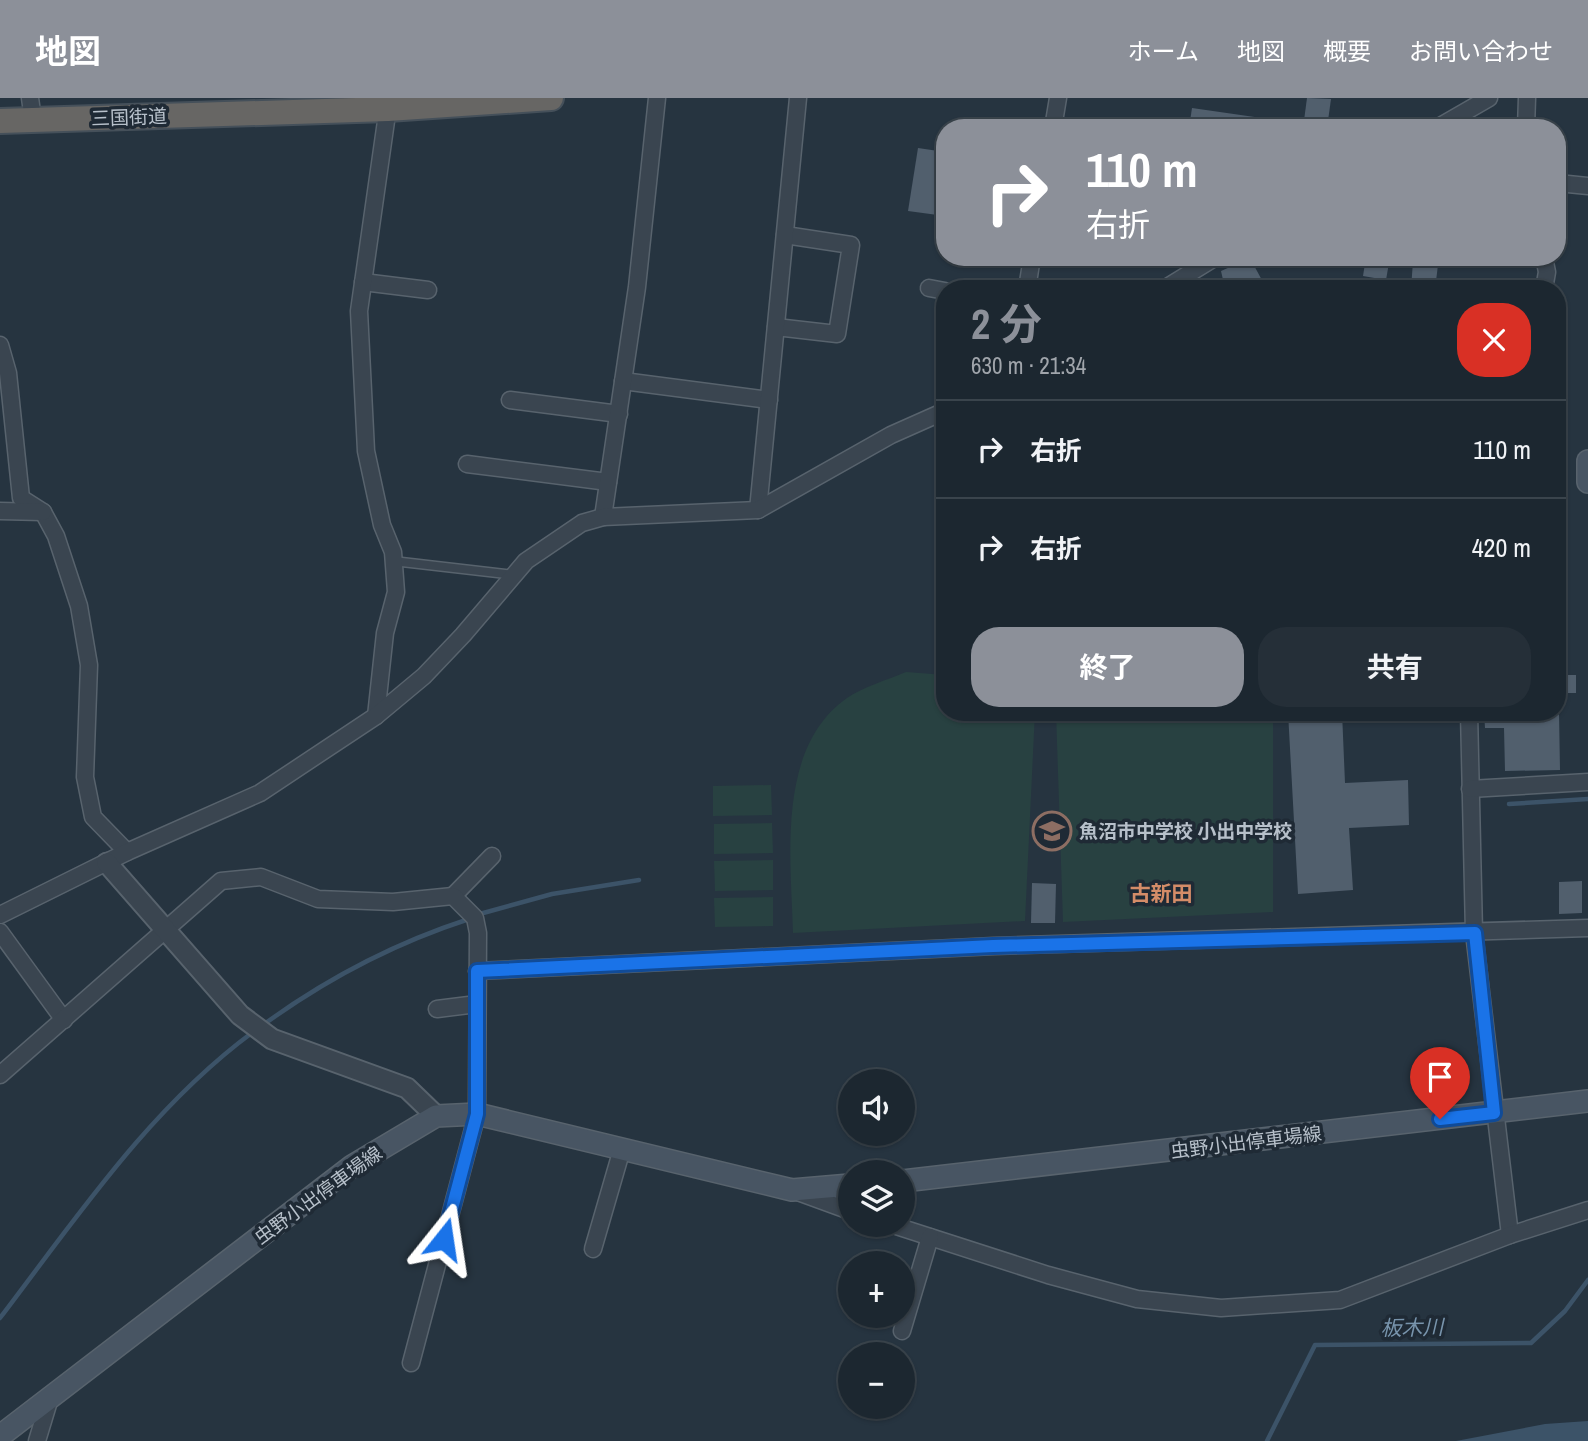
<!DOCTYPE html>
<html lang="ja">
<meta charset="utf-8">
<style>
body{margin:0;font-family:"Archivo Narrow","Noto Sans JP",sans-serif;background:#252f38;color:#f1f3f6;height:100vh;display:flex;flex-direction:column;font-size:26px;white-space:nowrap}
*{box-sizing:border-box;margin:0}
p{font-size:23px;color:#a0a5ab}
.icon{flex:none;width:38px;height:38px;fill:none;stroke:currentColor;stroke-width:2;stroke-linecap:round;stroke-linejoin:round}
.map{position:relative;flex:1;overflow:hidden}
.details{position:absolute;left:936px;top:182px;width:630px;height:441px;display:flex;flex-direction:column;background:#1c2730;border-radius:28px;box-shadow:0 2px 5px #0004,0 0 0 2px #3a444c}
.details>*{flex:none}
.hud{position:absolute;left:936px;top:21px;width:630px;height:147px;border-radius:28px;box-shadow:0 2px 5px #0004,0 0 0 2px #3a444c;background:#8c9099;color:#fff;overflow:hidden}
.buttons{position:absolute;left:838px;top:971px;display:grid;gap:14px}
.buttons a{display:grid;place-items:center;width:77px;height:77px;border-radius:50%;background:#1c2730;box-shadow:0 2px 5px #0004,0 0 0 2px #3a444c;font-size:35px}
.pin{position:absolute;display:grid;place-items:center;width:60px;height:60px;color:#fff;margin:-72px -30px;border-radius:50% 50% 50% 0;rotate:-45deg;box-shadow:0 0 7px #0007}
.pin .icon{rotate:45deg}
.me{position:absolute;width:77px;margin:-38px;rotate:15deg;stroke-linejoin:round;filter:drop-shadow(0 0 5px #0008)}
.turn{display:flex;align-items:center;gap:24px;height:147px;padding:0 35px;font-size:32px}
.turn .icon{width:91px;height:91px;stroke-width:2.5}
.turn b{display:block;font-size:49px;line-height:60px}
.round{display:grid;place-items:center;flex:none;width:74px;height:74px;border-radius:28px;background:#252f38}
.headline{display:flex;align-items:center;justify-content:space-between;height:119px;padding:0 35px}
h1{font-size:42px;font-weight:700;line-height:52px;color:#8c9099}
.action{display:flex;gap:14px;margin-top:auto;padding:14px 35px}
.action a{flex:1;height:80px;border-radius:28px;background:#8c9099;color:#fff;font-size:28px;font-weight:700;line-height:80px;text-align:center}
.action a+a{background:#252f38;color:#f1f3f6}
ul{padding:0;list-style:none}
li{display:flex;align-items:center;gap:21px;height:98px;padding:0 35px;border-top:2px solid #3a444c}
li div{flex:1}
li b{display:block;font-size:26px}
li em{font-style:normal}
header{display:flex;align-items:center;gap:42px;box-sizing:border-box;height:98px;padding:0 35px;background:#8c9099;color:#fff}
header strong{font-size:33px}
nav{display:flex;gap:38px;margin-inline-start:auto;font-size:24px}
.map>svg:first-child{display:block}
.green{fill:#284141}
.water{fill:#3c5368}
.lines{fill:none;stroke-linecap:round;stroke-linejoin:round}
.stream{stroke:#3c5368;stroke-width:4.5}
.building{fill:#515f6d}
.service-casing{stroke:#58636d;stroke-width:11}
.minor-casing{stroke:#58636d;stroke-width:19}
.tertiary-casing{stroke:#58636d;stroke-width:23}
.secondary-casing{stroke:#58636d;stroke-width:24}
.trunk-casing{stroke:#45505a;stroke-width:28}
.service{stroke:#3a4550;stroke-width:8}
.minor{stroke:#3a4550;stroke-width:16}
.tertiary{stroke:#3a4550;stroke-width:19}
.secondary{stroke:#485563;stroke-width:21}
.trunk{stroke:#676664;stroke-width:24}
.route-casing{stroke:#114b97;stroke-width:18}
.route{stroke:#1a73e8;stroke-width:12}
.labels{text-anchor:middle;stroke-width:7;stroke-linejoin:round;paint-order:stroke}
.street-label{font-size:19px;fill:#b7c0ca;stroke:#1f2a35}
.poi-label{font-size:19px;font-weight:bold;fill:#b7c0ca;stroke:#1f2a35;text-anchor:start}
.neighbourhood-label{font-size:21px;font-weight:bold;fill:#d48c68;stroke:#1f2a35}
.water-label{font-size:21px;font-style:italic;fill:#7894ac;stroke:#1f2a35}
</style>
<header>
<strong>地図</strong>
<nav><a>ホーム</a><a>地図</a><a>概要</a><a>お問い合わせ</a></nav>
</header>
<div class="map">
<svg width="1588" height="1343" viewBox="0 0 1588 1343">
<rect width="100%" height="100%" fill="#263440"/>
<!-- green -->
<g class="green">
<path d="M906,574l39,3v37h90l-10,209 -232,12c-2,-75 -17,-185 54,-235 16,-11 40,-18 59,-26z"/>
<polygon points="1056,614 1273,614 1273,814 1063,824"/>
<polygon points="771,687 772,717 713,718 713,688"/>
<polygon points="772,725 773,755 714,756 714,726"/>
<polygon points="773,762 773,792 715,793 714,763"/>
<polygon points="773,799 773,828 715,829 714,800"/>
</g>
<!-- water -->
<polygon class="water" points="1588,1323 1588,1343 1456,1343 1545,1326"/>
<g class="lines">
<!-- stream -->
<g class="stream">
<polyline points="1509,706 1588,701"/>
<polyline points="476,817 552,796 639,782"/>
<path d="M263,927c63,-46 132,-82 206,-106"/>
<path d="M0,1220c77,-101 150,-210 253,-286"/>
<polyline points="1267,1343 1315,1247 1531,1245 1565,1213 1588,1182"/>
</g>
</g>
<!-- building -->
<g class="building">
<polygon points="1307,0 1331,1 1327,30 1303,30"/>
<polygon points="1192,10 1275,22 1275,30 1189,30"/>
<polygon points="918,50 945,54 945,118 908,113"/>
<polygon points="1366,159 1390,159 1386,182 1363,178"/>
<polygon points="1417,159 1439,159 1435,191 1411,191 1413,163 1416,164"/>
<polygon points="1250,160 1264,186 1250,191 1245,181 1224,186 1221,173"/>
<rect x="1558" y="577" width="18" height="18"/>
<polygon points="1288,614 1342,614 1345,685 1408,682 1409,727 1349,730 1353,792 1298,796"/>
<polygon points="1484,614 1559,614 1560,672 1505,673 1504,630 1485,630"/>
<polygon points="1582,783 1582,815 1559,816 1559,784"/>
<polygon points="1032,785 1056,786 1055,825 1031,825"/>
</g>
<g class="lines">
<defs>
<polyline id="service" points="393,463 514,477"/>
<g id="minor">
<polyline points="30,0 33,21"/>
<polyline points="1053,30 1058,0"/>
<polyline points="1437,30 1489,0"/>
<polyline points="1526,30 1527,0"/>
<polyline points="1558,85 1588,88"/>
<polyline points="1544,159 1547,174 1544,191"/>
<polyline points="363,184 428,192"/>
<polyline points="929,190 945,193"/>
<polyline points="1027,191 1032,159"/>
<polyline points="1164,191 1216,159"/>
<polyline points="776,229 837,236 851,147 785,137"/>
<polyline points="0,247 8,275 21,400 43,414 56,438 79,508 89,567 85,679 93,719 127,754"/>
<polyline points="623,283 769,302"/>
<polyline points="510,302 619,316"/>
<polyline points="467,366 608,384"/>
<polyline points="758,412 798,0"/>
<polyline points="0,413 43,414"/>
<polyline points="603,419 637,189 657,0"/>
<polyline points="1469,614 1474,835 1510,1137"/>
<polyline points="376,618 385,535 396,494 393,454 382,427 366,353 359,213 389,2"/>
<polyline points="1470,691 1588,684"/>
<polyline points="453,798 492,758"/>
<polyline points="0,817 127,754 260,695 376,618 424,578 463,537 526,463 582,425 603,419 758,412 891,337 945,313"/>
<polyline points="0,834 64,922"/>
<polyline points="477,873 994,848 1588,830"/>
<polyline points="437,911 477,906"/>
<polyline points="0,977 221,783 261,779 318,801 393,804 453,798 475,820 478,835 477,1016 411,1265"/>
<polyline points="798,1094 850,1113"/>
<polyline points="893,1127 1048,1177 1137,1201 1221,1210 1340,1202 1510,1137 1588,1112"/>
<polyline points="593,1151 622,1051"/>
<polyline points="902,1233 930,1139"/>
<polyline points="37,1343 50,1300"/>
</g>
<polyline id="tertiary" points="107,765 240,917 272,941 407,990 436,1018"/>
<g id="secondary">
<polyline points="1588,363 1588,384"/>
<polyline points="903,1083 1588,1003"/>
<polyline points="0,1338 352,1068 436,1018 477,1016 792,1092 850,1087"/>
</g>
<polyline id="trunk" points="0,23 388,11 551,0"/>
</defs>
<!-- service casing -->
<use href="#service" class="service-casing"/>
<!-- minor casing -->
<use href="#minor" class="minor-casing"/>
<!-- tertiary casing -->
<use href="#tertiary" class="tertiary-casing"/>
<!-- secondary casing -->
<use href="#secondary" class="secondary-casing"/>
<!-- trunk casing -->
<use href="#trunk" class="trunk-casing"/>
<!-- service -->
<use href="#service" class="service"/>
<!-- minor -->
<use href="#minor" class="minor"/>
<!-- tertiary -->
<use href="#tertiary" class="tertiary"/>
<!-- secondary -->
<use href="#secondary" class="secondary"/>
<!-- trunk -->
<use href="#trunk" class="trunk"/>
</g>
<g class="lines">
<defs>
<polyline id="route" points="444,1141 477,1016 477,873 993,848 1475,835 1494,1015 1440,1021"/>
</defs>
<!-- route casing -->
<use href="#route" class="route-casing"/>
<!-- route -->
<use href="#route" class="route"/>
</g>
<!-- icons -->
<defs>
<symbol id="school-ring" viewBox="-11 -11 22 22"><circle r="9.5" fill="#1f2a35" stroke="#8d6e63" stroke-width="1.5"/><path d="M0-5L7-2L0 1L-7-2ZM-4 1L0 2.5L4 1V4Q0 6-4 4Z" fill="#8d6e63"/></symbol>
</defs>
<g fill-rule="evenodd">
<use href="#school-ring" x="1030" y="711" width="44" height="44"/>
</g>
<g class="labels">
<!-- street labels -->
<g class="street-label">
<text transform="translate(129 19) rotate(-2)" y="7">三国街道</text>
<text transform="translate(1246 1044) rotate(-7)" y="7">虫野小出停車場線</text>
<text transform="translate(318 1097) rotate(-36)" y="7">虫野小出停車場線</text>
</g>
<!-- poi labels -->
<g class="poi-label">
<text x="1079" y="740">魚沼市中学校 小出中学校</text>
</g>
<!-- neighbourhood labels -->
<g class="neighbourhood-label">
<text x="1161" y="803">古新田</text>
</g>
<!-- water labels -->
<g class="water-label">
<text transform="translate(1412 1230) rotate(-1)" y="7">板木川</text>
</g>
</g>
</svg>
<div class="buttons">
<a><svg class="icon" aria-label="sound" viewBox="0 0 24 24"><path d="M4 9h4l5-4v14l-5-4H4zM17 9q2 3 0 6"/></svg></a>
<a><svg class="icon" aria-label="layers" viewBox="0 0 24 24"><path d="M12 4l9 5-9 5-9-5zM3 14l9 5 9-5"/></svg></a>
<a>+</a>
<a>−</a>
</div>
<div class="pin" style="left:1440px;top:1021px;background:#d93025"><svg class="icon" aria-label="arrive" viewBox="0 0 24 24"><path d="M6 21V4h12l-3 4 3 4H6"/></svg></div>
<svg class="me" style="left:444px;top:1141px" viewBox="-20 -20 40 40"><path d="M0-17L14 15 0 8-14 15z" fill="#1a73e8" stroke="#fff" stroke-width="4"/></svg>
<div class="hud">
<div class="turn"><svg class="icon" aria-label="right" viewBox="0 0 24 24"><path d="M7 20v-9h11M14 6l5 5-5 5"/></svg><div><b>110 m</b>右折</div></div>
</div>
<section class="details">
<div class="headline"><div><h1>2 分</h1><p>630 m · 21:34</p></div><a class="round" style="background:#d93025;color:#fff"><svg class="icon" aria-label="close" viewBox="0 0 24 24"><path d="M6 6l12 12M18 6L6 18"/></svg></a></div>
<ul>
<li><svg class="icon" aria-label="right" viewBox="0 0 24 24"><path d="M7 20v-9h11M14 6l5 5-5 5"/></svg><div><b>右折</b></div><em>110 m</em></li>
<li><svg class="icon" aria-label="right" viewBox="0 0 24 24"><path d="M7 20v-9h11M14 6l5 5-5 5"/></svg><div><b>右折</b></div><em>420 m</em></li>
</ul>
<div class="action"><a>終了</a><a>共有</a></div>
</section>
</div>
